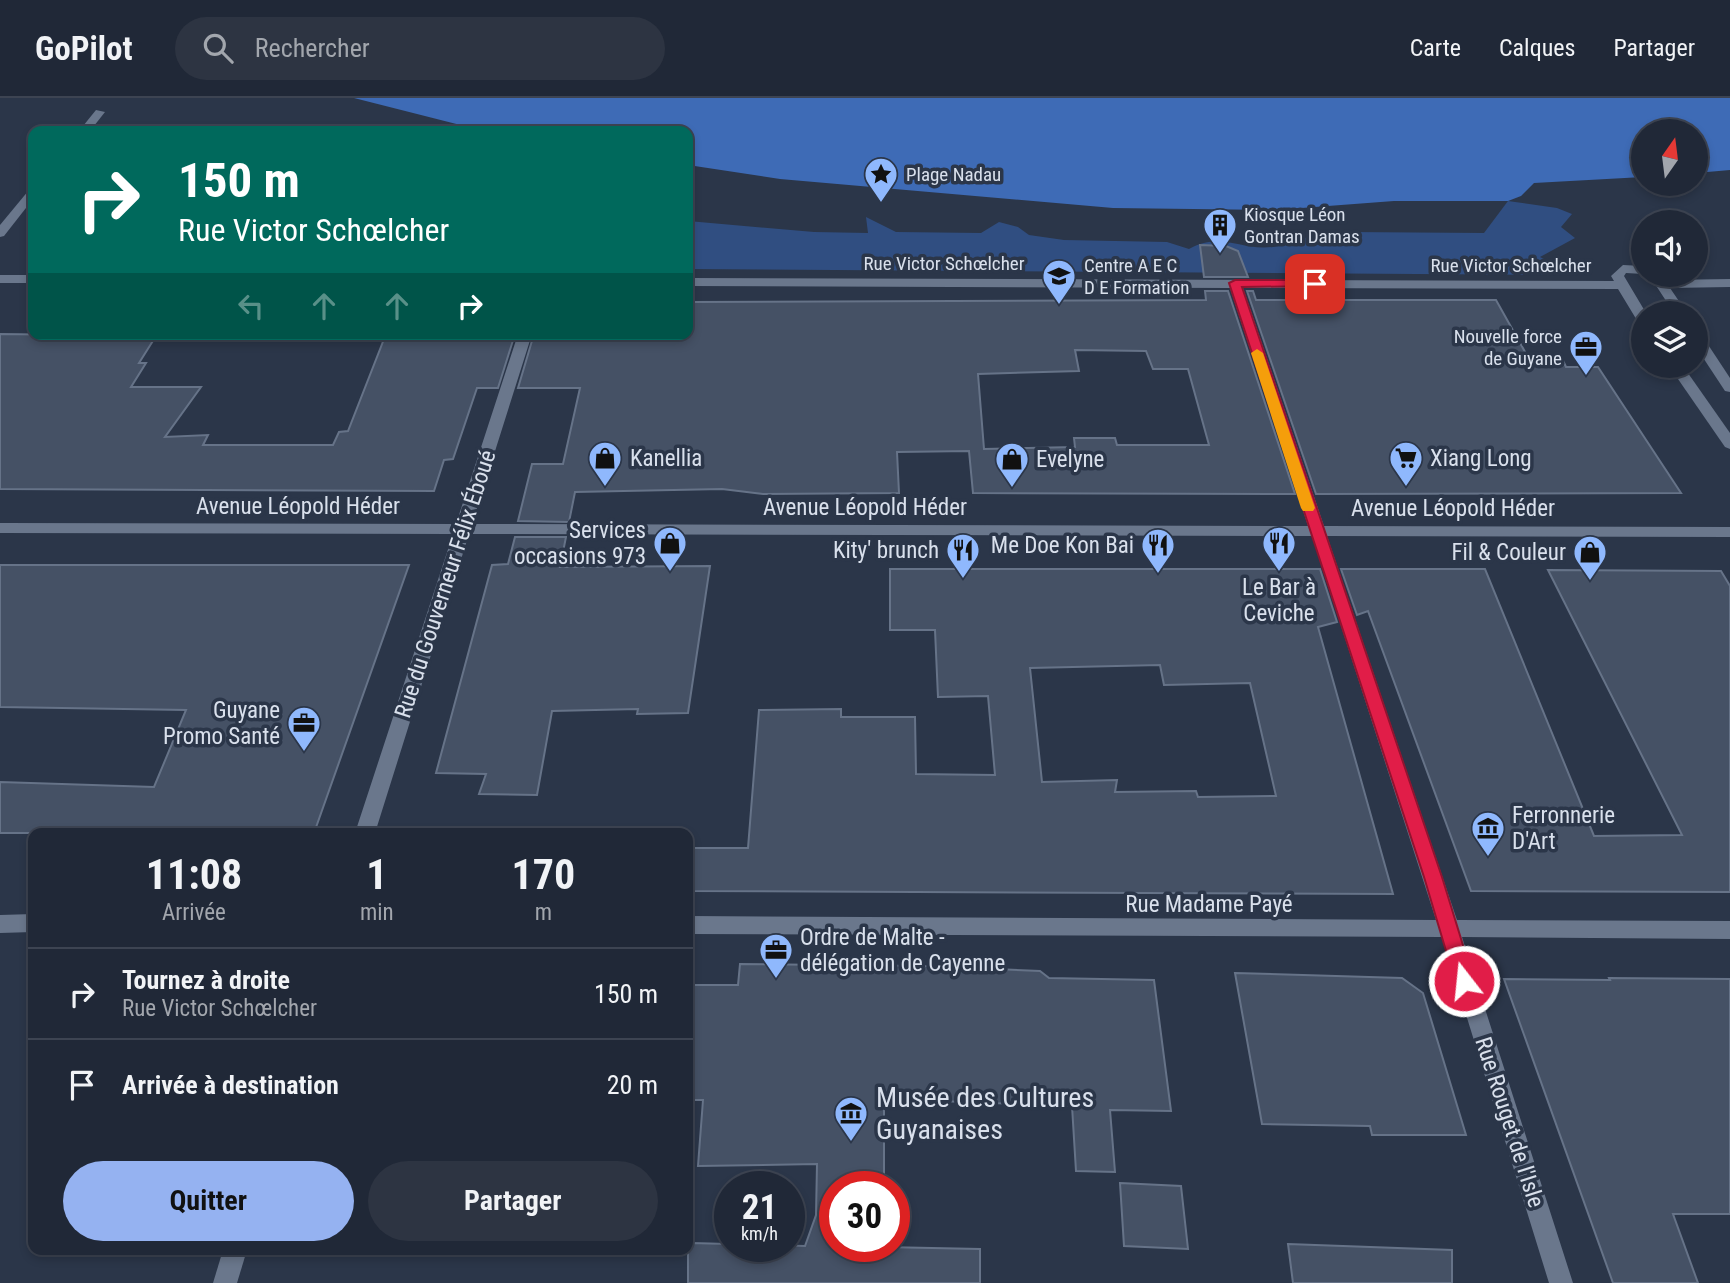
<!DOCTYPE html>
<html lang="fr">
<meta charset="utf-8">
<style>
body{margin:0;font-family:"Roboto Condensed",sans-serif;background:#2d3442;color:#f1f3f6;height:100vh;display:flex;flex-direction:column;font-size:26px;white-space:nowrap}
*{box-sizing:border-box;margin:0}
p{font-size:23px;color:#a2a6ad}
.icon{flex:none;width:38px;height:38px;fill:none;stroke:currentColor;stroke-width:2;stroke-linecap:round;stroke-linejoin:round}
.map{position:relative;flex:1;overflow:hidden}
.side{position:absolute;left:28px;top:730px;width:665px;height:427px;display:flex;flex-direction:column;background:#202837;border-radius:14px;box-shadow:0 4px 10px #0003,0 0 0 2px #3d4452}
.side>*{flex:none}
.hud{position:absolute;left:28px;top:28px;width:665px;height:214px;border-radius:14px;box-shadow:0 4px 10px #0003,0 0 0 2px #3d4452;background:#00695c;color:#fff;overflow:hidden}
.needle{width:46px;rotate:14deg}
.tools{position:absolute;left:1631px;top:21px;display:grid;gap:14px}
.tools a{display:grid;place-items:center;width:77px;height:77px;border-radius:50%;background:#202837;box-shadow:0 4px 10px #0003,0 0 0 2px #3d4452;font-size:35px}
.speed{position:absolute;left:714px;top:1073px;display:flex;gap:14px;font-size:35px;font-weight:700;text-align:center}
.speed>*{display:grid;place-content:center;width:91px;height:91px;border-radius:50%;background:#202837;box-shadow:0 4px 10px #0003,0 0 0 2px #3d4452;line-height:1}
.speed small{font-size:18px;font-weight:400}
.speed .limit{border:10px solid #d22;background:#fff;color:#111}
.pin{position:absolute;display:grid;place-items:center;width:60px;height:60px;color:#fff;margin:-30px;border-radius:14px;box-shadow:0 4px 10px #0006}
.me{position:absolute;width:77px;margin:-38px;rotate:344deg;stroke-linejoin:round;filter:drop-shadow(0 0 5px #0008)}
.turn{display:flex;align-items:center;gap:24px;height:147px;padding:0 35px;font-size:32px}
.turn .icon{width:91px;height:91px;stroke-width:2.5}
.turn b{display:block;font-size:49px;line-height:60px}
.lanes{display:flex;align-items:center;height:66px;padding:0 35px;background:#0003;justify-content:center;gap:35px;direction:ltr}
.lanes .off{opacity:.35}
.eta{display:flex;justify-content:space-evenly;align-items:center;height:119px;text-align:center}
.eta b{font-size:42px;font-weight:700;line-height:49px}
.primary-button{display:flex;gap:14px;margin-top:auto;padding:14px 35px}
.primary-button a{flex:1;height:80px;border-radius:42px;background:#95b2f1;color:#111;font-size:28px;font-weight:700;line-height:80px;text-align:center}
.primary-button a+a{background:#2d3442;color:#f1f3f6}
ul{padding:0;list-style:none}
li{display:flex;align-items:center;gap:21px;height:91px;padding:0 35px;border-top:2px solid #3d4452}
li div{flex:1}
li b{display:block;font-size:26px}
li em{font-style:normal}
header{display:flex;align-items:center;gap:42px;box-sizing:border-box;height:98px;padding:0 35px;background:#202837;border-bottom:2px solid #3d4452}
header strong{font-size:33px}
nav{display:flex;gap:38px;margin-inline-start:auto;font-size:24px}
.search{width:490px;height:63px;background:#2d3442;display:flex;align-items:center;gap:18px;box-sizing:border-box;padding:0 24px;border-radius:38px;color:#a2a6ad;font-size:26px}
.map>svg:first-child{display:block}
.green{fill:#304e81}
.water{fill:#3e6bb6}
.building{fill:#455165;stroke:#667388;stroke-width:2;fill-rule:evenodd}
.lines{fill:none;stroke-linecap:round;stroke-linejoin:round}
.minor{fill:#6a778c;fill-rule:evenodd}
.route{fill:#e11d48;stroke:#92132f;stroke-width:2}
.slow{fill:#f59e0b}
.labels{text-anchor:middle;stroke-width:7;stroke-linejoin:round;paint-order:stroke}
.far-poi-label{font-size:19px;fill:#d9e0ec;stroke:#2b3649;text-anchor:start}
.far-street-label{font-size:19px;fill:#d9e0ec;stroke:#2b3649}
.poi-label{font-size:23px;fill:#d9e0ec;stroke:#2b3649;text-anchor:start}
.street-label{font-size:23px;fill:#d9e0ec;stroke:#2b3649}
.near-poi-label{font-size:28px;fill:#d9e0ec;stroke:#2b3649;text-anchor:start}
</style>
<header>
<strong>GoPilot</strong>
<div class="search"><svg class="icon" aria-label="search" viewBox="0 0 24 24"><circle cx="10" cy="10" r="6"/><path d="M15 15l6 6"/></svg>Rechercher</div>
<nav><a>Carte</a><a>Calques</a><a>Partager</a></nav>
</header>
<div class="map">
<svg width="1730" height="1185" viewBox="0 0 1730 1185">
<rect width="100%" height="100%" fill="#2b3649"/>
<!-- green -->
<path class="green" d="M1508,103l49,7 15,6 -11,13 14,11 -35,19 36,18 -888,-6v-48l126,11 54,1 -2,-16 30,15 85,1 18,-11 19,5 11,8 35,5 103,2 22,7c33,-18 50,2 84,-2 7,0 9,-5 15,-7 13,-5 35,0 49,0l10,-8 137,1z"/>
<!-- water -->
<polygon class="water" points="354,0 1730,0 1730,72 1696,75 1696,33 1643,33 1643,79 1534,85 1521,98 1508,103 1394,103 1275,112 1113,110 780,81 688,67 688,33 484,33"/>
<!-- building -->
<g class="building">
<polygon points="1200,147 1226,148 1238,153 1248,179 1204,179"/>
<path d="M1205,193h23l67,203 -322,-1 -4,-42 -72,1 2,41 -136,1 -41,-5 -147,3 -6,30 -51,-1 14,-57h31l17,-76h-62l16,-54h154v-32l518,-2zM1075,252l71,1 7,18h35l21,76h-92l-2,-7h-41l1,9 -91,2 -6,-75 101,-3z"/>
<polygon points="1247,193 1253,193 1256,202 1496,202 1529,261 1562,260 1566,269 1598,269 1681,395 1316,396"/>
<polygon points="0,236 156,238 139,265 146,265 131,289 201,289 165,339 208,337 203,347 333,347 339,334 348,333 386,236 515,236 498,290 477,290 453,361 444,362 434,393 0,391"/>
<polygon points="515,439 566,439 560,469 710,468 688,615 637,616 638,611 552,613 537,697 479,696 486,676 436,675 492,467 508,466"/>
<polygon points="0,467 409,467 314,735 0,735 0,684 154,689 186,612 0,609"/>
<path d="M890,471h430l17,53 -19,5 75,267 -705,-3v-43h60l11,-138 82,-1v8h74l1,57 79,1 -7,-79 -50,1 -3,-67h-45zM1160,567l4,20 86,-2 26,113 -78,1 -2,-6 -81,1 2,-12 -75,2 -12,-114z"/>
<polygon points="1341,471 1485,471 1594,738 1682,737 1548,472 1721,473 1730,488 1730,794 1471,793 1368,513 1357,517"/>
<polygon points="740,866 927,868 1040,873 1049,880 1154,882 1171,1013 1110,1012 1115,1074 1076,1073 1072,1008 884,1001 884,1088 835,1088 835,1148 980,1151 980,1185 688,1185 688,1148 692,1145 805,1148 816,1117 817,1066 698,1068 703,1002 688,1002 688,887 738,887"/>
<polygon points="1235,875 1402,880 1423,895 1466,1037 1372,1037 1370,1028 1262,1026"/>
<polygon points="1609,880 1730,881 1730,1116 1673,1116 1698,1185 1613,1185 1504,881 1610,882"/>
<polygon points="1120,1085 1181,1088 1188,1151 1124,1148"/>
<polygon points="1288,1146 1452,1152 1452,1185 1293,1185"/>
</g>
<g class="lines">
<!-- minor -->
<g class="minor">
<polygon points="96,12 105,14 90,33 79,33"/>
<polygon points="33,90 33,101 4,138 0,139 0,127 29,92"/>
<polygon points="1623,167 1643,168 1643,176 1626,175 1624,178 1646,215 1643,215 1643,225 1638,224 1618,191 1243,190 1324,428 1730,429 1730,439 1327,438 1457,822 1730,823 1730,841 1462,839 1573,1185 1549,1185 1442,839 688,836 688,818 1436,822 1312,438 469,436 375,735 355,735 453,436 0,435 0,425 456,426 518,236 532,236 472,426 1308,428 1230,190 688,188 688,180 1614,183 1611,178"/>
<rect x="0" y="177" width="33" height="8"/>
<polygon points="1653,177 1665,177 1666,182 1730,181 1730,189 1670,190 1687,215 1674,215 1655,186"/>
<polygon points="1696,235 1701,236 1730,280 1730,294 1725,293 1696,249"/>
<polygon points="1669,268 1683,268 1730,335 1730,351 1725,349"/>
<polygon points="33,816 33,834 0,835 0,817"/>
<polygon points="223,1152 247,1152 237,1185 213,1185"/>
</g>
</g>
<!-- route -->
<polygon class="route" points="1315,182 1319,183 1319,188 1242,189 1442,779 1474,883 1471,889 1464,891 1458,889 1455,883 1424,779 1229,185 1235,182"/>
<!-- slow -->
<polygon class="slow" points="1257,251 1263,255 1315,410 1313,413 1303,413 1301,410 1251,255"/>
<!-- icons -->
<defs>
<symbol id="sight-pin" viewBox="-11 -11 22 30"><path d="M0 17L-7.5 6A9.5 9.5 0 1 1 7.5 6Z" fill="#8fb8fd" stroke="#2b3649"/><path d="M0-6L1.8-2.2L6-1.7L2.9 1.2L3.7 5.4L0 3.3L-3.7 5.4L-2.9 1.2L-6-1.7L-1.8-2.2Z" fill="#111"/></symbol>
<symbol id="building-pin" viewBox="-11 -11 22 30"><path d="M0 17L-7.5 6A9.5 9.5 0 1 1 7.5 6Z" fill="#8fb8fd" stroke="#2b3649"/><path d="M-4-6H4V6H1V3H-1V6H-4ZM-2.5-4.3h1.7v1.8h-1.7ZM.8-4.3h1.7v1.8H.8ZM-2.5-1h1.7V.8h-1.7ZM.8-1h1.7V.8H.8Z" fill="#111"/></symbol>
<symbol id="university-pin" viewBox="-11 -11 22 30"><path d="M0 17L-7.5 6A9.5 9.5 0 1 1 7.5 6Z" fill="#8fb8fd" stroke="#2b3649"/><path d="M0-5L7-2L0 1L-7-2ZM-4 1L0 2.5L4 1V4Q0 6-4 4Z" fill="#111"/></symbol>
<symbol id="office-pin" viewBox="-11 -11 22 30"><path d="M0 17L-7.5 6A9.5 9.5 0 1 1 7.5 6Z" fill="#8fb8fd" stroke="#2b3649"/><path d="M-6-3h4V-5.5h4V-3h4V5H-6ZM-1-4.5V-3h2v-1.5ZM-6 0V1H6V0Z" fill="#111"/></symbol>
<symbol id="shop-pin" viewBox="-11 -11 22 30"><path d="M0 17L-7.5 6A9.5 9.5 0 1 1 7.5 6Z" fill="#8fb8fd" stroke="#2b3649"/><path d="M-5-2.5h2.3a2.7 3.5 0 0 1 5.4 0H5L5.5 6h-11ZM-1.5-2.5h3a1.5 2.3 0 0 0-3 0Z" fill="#111"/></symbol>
<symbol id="supermarket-pin" viewBox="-11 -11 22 30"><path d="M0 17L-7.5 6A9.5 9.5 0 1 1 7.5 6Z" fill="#8fb8fd" stroke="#2b3649"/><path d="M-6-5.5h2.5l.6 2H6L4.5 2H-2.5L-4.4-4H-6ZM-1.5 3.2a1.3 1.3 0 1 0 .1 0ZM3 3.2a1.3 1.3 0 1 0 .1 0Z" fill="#111"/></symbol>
<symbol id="restaurant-pin" viewBox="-11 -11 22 30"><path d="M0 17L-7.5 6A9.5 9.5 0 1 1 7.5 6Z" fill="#8fb8fd" stroke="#2b3649"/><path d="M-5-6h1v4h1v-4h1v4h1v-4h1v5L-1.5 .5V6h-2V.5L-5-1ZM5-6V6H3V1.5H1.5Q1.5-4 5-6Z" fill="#111"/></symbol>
<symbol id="museum-pin" viewBox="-11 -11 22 30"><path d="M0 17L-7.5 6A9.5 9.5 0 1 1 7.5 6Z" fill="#8fb8fd" stroke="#2b3649"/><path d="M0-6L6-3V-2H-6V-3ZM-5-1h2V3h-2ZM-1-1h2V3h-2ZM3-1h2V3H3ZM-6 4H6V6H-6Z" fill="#111"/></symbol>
</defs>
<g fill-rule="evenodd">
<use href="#sight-pin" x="862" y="57" width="38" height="52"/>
<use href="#building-pin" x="1201" y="108" width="38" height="52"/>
<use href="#university-pin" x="1040" y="159" width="38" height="52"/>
<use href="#office-pin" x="1567" y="230" width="38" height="52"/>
<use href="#shop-pin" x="586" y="341" width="38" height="52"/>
<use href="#supermarket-pin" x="1387" y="341" width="38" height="52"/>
<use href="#shop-pin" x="993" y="342" width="38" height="52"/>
<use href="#shop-pin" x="651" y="426" width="38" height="52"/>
<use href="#restaurant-pin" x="1260" y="426" width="38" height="52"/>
<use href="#restaurant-pin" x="1139" y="428" width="38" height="52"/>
<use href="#restaurant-pin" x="944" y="433" width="38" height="52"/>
<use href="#shop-pin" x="1571" y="435" width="38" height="52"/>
<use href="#office-pin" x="285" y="606" width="38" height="52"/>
<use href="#museum-pin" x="1469" y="711" width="38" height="52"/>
<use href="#office-pin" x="757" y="833" width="38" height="52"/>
<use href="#museum-pin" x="832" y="996" width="38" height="52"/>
</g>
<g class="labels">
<!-- far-poi labels -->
<g class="far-poi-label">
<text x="906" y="83">Plage Nadau</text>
<text x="1244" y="123">Kiosque Léon<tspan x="1244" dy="22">Gontran Damas</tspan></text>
<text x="1084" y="174">Centre A E C<tspan x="1084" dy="22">D E Formation</tspan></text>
<text x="1562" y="245" text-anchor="end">Nouvelle force<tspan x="1562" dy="22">de Guyane</tspan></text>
</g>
<!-- far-street labels -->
<g class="far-street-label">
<text x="944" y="172">Rue Victor Schœlcher</text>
<text x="1511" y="174">Rue Victor Schœlcher</text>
</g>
<!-- poi labels -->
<g class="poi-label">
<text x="630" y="368">Kanellia</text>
<text x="1430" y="368">Xiang Long</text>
<text x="1036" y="369">Evelyne</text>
<text x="646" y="440" text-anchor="end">Services<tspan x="646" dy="26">occasions 973</tspan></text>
<text x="1134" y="455" text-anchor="end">Me Doe Kon Bai</text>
<text x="939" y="460" text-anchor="end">Kity' brunch</text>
<text x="1566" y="462" text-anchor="end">Fil &amp; Couleur</text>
<text x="1279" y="497" text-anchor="middle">Le Bar à<tspan x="1279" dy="26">Ceviche</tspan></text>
<text x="280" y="620" text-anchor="end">Guyane<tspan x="280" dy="26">Promo Santé</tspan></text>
<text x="1512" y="725">Ferronnerie<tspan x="1512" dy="26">D'Art</tspan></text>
<text x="800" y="847">Ordre de Malte -<tspan x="800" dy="26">délégation de Cayenne</tspan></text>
</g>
<!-- street labels -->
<g class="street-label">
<text x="298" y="416">Avenue Léopold Héder</text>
<text x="865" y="417">Avenue Léopold Héder</text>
<text x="1453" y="418">Avenue Léopold Héder</text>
<text transform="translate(445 486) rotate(-72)" y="8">Rue du Gouverneur Félix Éboué</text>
<text x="1209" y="814">Rue Madame Payé</text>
<text transform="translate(1510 1024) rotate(72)" y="8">Rue Rouget de l'Isle</text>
</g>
<!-- near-poi labels -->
<g class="near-poi-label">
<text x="876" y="1009">Musée des Cultures<tspan x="876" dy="32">Guyanaises</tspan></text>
</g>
</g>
</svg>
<div class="tools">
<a><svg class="needle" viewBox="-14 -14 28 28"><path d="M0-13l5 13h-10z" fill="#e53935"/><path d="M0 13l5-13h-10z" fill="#a2a6ad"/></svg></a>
<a><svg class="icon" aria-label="sound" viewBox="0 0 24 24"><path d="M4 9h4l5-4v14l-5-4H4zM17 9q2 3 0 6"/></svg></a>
<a><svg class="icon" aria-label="layers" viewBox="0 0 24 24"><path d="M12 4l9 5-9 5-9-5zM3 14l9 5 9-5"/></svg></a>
</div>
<div class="speed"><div>21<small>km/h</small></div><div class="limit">30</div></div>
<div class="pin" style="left:1315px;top:186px;background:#d93025"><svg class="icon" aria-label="arrive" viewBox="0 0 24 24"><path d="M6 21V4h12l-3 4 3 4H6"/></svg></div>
<svg class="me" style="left:1464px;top:883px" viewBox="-20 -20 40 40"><circle r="17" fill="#e11d48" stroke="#fff" stroke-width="3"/><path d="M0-11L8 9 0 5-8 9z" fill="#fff"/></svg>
<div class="hud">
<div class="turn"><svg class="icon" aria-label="right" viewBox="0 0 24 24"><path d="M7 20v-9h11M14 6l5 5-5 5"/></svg><div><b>150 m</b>Rue Victor Schœlcher</div></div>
<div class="lanes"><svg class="icon off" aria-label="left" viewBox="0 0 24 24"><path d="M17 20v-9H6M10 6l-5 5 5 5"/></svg><svg class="icon off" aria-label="ahead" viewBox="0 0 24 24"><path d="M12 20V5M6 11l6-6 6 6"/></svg><svg class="icon off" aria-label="ahead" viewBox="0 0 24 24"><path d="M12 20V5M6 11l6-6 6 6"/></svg><svg class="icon" aria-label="right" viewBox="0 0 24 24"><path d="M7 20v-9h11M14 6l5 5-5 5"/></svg></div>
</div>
<section class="side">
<div class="eta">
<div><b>11:08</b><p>Arrivée</p></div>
<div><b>1</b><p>min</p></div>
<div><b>170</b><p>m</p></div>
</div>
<ul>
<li><svg class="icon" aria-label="right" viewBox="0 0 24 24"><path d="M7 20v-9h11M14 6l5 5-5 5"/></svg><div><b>Tournez à droite</b><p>Rue Victor Schœlcher</p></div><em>150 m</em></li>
<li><svg class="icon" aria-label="arrive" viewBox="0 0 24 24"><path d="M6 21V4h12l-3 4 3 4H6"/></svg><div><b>Arrivée à destination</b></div><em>20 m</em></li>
</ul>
<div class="primary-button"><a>Quitter</a><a>Partager</a></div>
</section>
</div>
